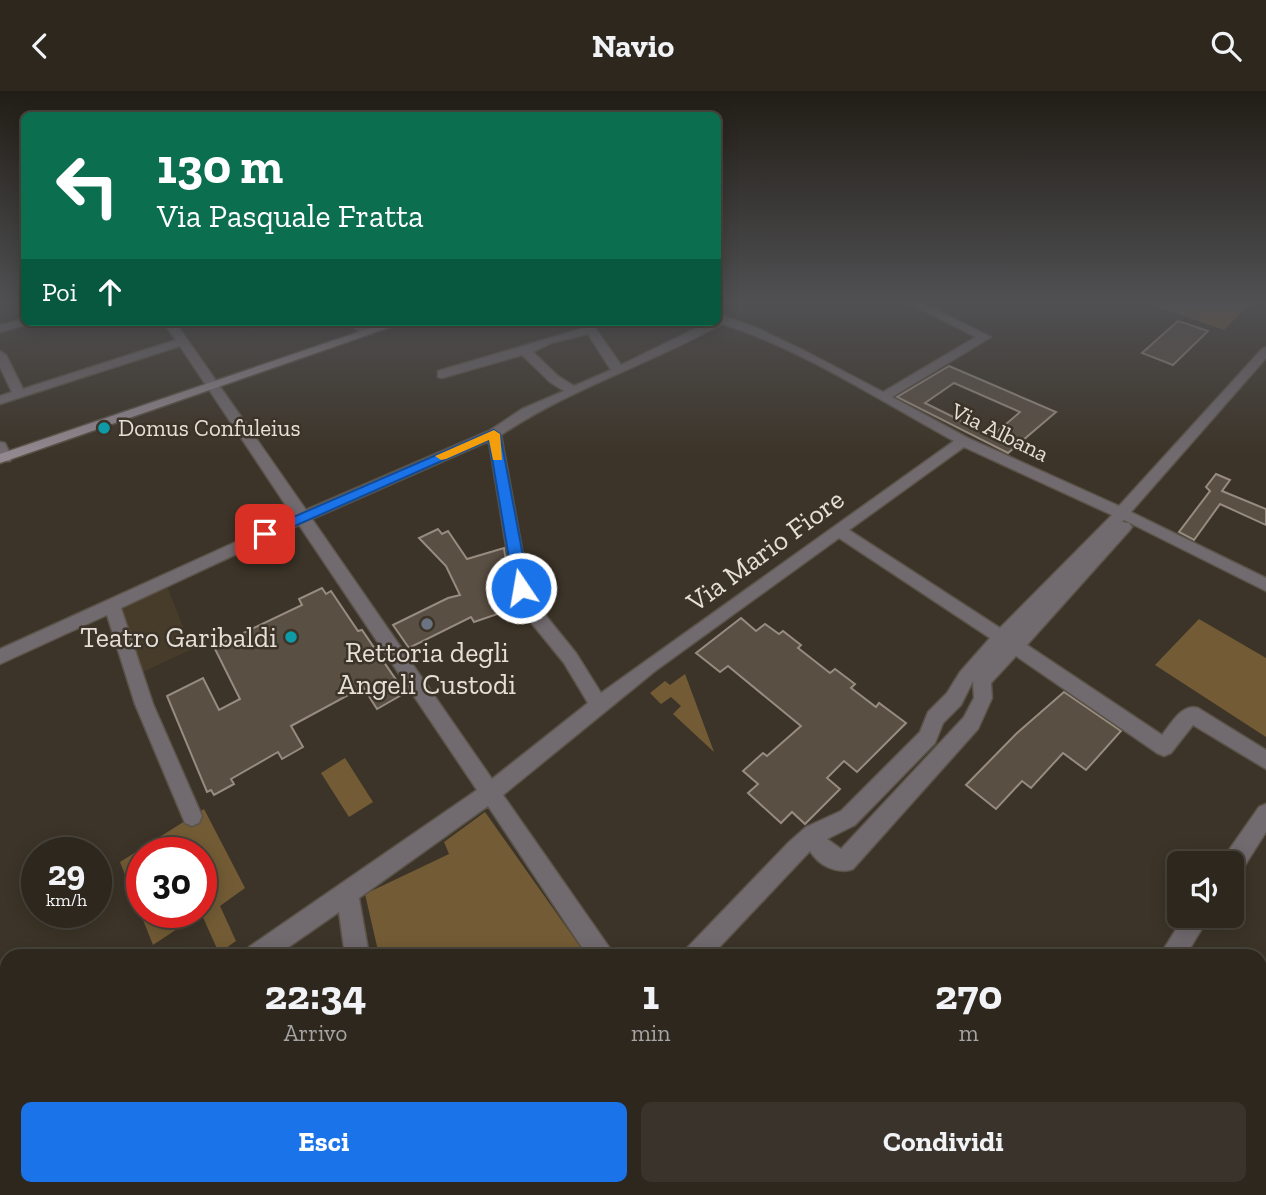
<!DOCTYPE html>
<html lang="it">
<style>
body{margin:0;font-family:"Zilla Slab",serif;background:#39332b;color:#f1f3f6;height:100vh;display:flex;flex-direction:column;font-size:26px;white-space:nowrap}
*{box-sizing:border-box;margin:0}
p{font-size:23px;color:#a7a5a4}
.icon{flex:none;width:38px;height:38px;fill:none;stroke:currentColor;stroke-width:2;stroke-linecap:round;stroke-linejoin:round}
.map{position:relative;flex:1;overflow:hidden}
.side{position:absolute;left:0px;top:858px;width:1267px;height:247px;display:flex;flex-direction:column;background:#2d271e;border-radius:21px 21px 0 0;box-shadow:0 4px 18px #0003,0 0 0 2px #48443c}
.side>*{flex:none}
.hud{position:absolute;left:21px;top:21px;width:700px;height:214px;border-radius:10px;box-shadow:0 4px 18px #0003,0 0 0 2px #48443c;background:#0b6e4f;color:#fff;overflow:hidden}
.controls{position:absolute;left:1167px;top:760px;display:grid;gap:14px}
.controls a{display:grid;place-items:center;width:77px;height:77px;border-radius:10px;background:#2d271e;box-shadow:0 4px 18px #0003,0 0 0 2px #48443c;font-size:35px}
.speed{position:absolute;left:21px;top:746px;display:flex;gap:14px;font-size:35px;font-weight:700;text-align:center}
.speed>*{display:grid;place-content:center;width:91px;height:91px;border-radius:50%;background:#2d271e;box-shadow:0 4px 18px #0003,0 0 0 2px #48443c;line-height:1}
.speed small{font-size:18px;font-weight:400}
.speed .limit{border:10px solid #d22;background:#fff;color:#111}
.pin{position:absolute;display:grid;place-items:center;width:60px;height:60px;color:#fff;margin:-30px;border-radius:14px;box-shadow:0 4px 10px #0006}
.me{position:absolute;width:77px;margin:-38px;rotate:348deg;stroke-linejoin:round;filter:drop-shadow(0 0 5px #0008)}
.turn{display:flex;align-items:center;gap:24px;height:147px;padding:0 21px;font-size:32px}
.turn .icon{width:91px;height:91px;stroke-width:2.5}
.turn b{display:block;font-size:49px;line-height:60px}
.then{display:flex;align-items:center;height:66px;padding:0 21px;background:#0003;gap:14px;font-size:26px}
.eta{display:flex;justify-content:space-evenly;align-items:center;height:119px;text-align:center}
.eta b{font-size:42px;font-weight:800;line-height:49px}
.primary-button{display:flex;gap:14px;margin-top:auto;padding:14px 21px}
.primary-button a{flex:1;height:80px;border-radius:10px;background:#1a73e8;color:#fff;font-size:28px;font-weight:800;line-height:80px;text-align:center}
.primary-button a+a{background:#39332b;color:#f1f3f6}
header{display:flex;justify-content:space-between;align-items:center;height:91px;padding:0 21px;background:#2d271e;font-size:32px;font-weight:800}
.map>svg:first-child{display:block}
.built{fill:#473c29}
.green{fill:#735c35;fill-rule:evenodd}
.building{fill:#5a4f43;stroke:#988c80;stroke-width:2;fill-rule:evenodd}
.lines{fill:none;stroke-linecap:round;stroke-linejoin:round}
.minor-casing{stroke:#5a5348;stroke-width:3}
.secondary-casing{stroke:#5a5348;stroke-width:3}
.minor{fill:#716a6f;fill-rule:evenodd}
.secondary{fill:#92888f;fill-rule:evenodd}
.route{fill:#1a73e8;stroke:#114b97;stroke-width:2}
.slow{fill:#f59e0b}
.culture-dot{fill:#0f9aa8;stroke:#3c3428;stroke-width:2.5}
.worship-dot{fill:#6b7280;stroke:#3c3428;stroke-width:2.5}
.labels{text-anchor:middle;stroke-width:5;stroke-linejoin:round;paint-order:stroke}
.far-poi-label{font-size:23px;fill:#e4dfd7;stroke:#3c3428;text-anchor:start}
.far-street-label{font-size:23px;fill:#e4dfd7;stroke:#3c3428}
.street-label{font-size:28px;fill:#e4dfd7;stroke:#3c3428}
.poi-label{font-size:28px;fill:#e4dfd7;stroke:#3c3428;text-anchor:end}
</style>
<header><svg class="icon" aria-label="back" viewBox="0 0 24 24"><path d="M15 5l-7 7 7 7"/></svg>Navio<svg class="icon" aria-label="search" viewBox="0 0 24 24"><circle cx="10" cy="10" r="6"/><path d="M15 15l6 6"/></svg></header>
<div class="map">
<svg width="1266" height="1104" viewBox="0 0 1266 1104">
<rect width="100%" height="100%" fill="#3c3428"/>
<!-- built -->
<polygon class="built" points="166,493 192,558 143,581 119,515"/>
<!-- green -->
<g class="green">
<polygon points="1165,210 1253,210 1224,239 1158,216"/>
<polygon points="1199,528 1266,567 1266,646 1155,574"/>
<polygon points="685,583 714,661 673,623 681,615 671,606 661,613 650,602 665,590 670,594"/>
<polygon points="345,667 373,711 349,726 321,682"/>
<path d="M204,718l41,79 -25,18 16,35 -17,12 -18,-40 -48,32 -33,-83zM142,761h59v60h-59z"/>
<polygon points="485,721 586,864 379,864 365,803 449,763 444,751"/>
</g>
<!-- building -->
<g class="building">
<polygon points="1178,230 1208,240 1173,274 1142,262"/>
<path d="M949,275l107,46 -48,41 -111,-56zM954,292l66,29 -28,24 -67,-33z"/>
<polygon points="1216,383 1230,389 1222,400 1266,418 1266,434 1220,413 1194,449 1179,441 1210,400 1206,396"/>
<polygon points="438,438 442,443 448,440 467,468 504,457 510,497 518,516 474,531 471,526 409,557 393,534 448,507 460,504 446,475 419,447"/>
<polygon points="322,497 326,503 331,500 358,540 362,539 405,602 377,618 363,596 291,635 303,656 282,668 278,661 231,688 234,693 214,704 211,699 207,701 167,605 203,587 219,619 240,608 214,556 302,514 299,508"/>
<polygon points="741,527 756,540 765,533 779,543 783,540 801,554 798,557 830,582 835,578 855,593 851,597 876,616 879,612 906,632 857,681 844,670 827,687 840,698 805,733 792,721 781,732 748,702 758,693 743,680 763,662 767,665 801,635 728,575 720,581 696,562"/>
<polygon points="1064,601 1121,640 1086,679 1063,662 1031,697 1022,690 996,718 966,694 1017,642"/>
</g>
<g class="lines">
<defs>
<g id="minor">
<path d="M905,210h13l73,36 -99,60 76,41 151,68 143,-157 4,-2v11l-135,154 135,66v13l-142,-71 -2,2 7,1 3,4 -3,4 -102,114 135,90c9,-11 20,-32 36,-27l68,42v19l-73,-44 -22,28 -7,3 -7,-3 -141,-97 -25,27 1,15 -14,31 -125,140c-16,6 -35,-4 -43,-18l-98,104h-28l4,-8 101,-105 17,-15 35,-16 79,-79 8,-20 19,-19 13,-21 30,-34 -151,-100 -184,133 -152,124 106,152 4,8h-26l-99,-149 -129,92 10,57h-24l-6,-43 -62,43h-32l4,-8 228,-157 -178,-265 -178,83 32,96 49,112 -3,7 -7,3 -7,-3 -50,-119 -28,-89 -107,49v-15l293,-133 -113,-170 -180,58v-8l12,-4 -12,-25v-16l6,4 17,34 153,-49 -13,-18h12l131,188 183,-79 33,-22 42,-18 -14,-9 -28,-27 -80,23 -4,-1v-6l146,-43 -5,-6h12l30,43 88,-43h9v-8l39,14 44,21 82,43 93,-55zM722,233c78,24 160,78 232,117l-353,252 -25,-40 -38,-47 -9,-18 -28,-153c68,-46 149,-71 221,-111zM588,243l23,36 -37,16 -16,-10 -25,-24 18,-9zM489,350l24,147 12,27 39,48 24,40 -96,76 -180,-260zM964,356l148,68 -112,113 -151,-98zM973,590l1,17 -10,19 -123,132 -14,-10 28,-14 80,-82 8,-20 18,-18z"/>
<polygon points="24,228 24,231 31,231 29,233 0,241 0,234"/>
<polygon points="348,231 361,231 373,242 363,244"/>
<polygon points="0,351 5,352 12,367 10,370 0,370"/>
<polygon points="1266,713 1266,741 1240,782 1232,785 1232,772 1222,772 1224,766 1259,716"/>
<polygon points="1185,824 1210,824 1186,864 1160,864"/>
<polygon points="7,1020 7,1049 0,1052 0,1023"/>
<polygon points="720,1097 750,1097 747,1104 717,1104"/>
<polygon points="769,1097 805,1097 808,1104 772,1104"/>
<polygon points="1020,1097 1048,1097 1045,1104 1017,1104"/>
</g>
<polygon id="secondary" points="388,231 405,231 0,372 0,363"/>
</defs>
<!-- minor casing -->
<use href="#minor" class="minor-casing"/>
<!-- secondary casing -->
<use href="#secondary" class="secondary-casing"/>
<!-- minor -->
<use href="#minor" class="minor"/>
<!-- secondary -->
<use href="#secondary" class="secondary"/>
</g>
<!-- sky -->
<linearGradient id="sky" x2="0" y2="1"><stop stop-color="#211d16"/><stop offset="0.58" stop-color="#505053"/><stop offset="1" stop-color="#505053" stop-opacity="0"/></linearGradient>
<rect width="1266" height="364" fill="url(#sky)"/>
<!-- route -->
<polygon class="route" points="494,339 500,343 529,497 527,501 521,503 514,497 489,349 270,446 261,446 258,443 261,440"/>
<!-- slow -->
<polygon class="slow" points="494,339 500,343 502,369 493,369 489,349 446,368 441,369 435,365"/>
<!-- markers -->
<g class="culture-dot">
<circle cx="104" cy="337" r="7"/>
<circle cx="291" cy="546" r="7"/>
</g>
<circle class="worship-dot" cx="427" cy="533" r="7"/>
<g class="labels">
<!-- far-poi labels -->
<g class="far-poi-label">
<text x="118" y="345">Domus Confuleius</text>
</g>
<!-- far-street labels -->
<g class="far-street-label">
<text transform="translate(1000 341) rotate(26)" y="8">Via Albana</text>
</g>
<!-- street labels -->
<g class="street-label">
<text transform="translate(765 459) rotate(-36)" y="10">Via Mario Fiore</text>
</g>
<!-- poi labels -->
<g class="poi-label">
<text x="277" y="556">Teatro Garibaldi</text>
<text x="427" y="571" text-anchor="middle">Rettoria degli<tspan x="427" dy="32">Angeli Custodi</tspan></text>
</g>
</g>
</svg>
<div class="controls">
<a><svg class="icon" aria-label="sound" viewBox="0 0 24 24"><path d="M4 9h4l5-4v14l-5-4H4zM17 9q2 3 0 6"/></svg></a>
</div>
<div class="speed"><div>29<small>km/h</small></div><div class="limit">30</div></div>
<div class="pin" style="left:265px;top:443px;background:#d93025"><svg class="icon" aria-label="arrive" viewBox="0 0 24 24"><path d="M6 21V4h12l-3 4 3 4H6"/></svg></div>
<svg class="me" style="left:521px;top:497px" viewBox="-20 -20 40 40"><circle r="17" fill="#1a73e8" stroke="#fff" stroke-width="3"/><path d="M0-11L8 9 0 5-8 9z" fill="#fff"/></svg>
<div class="hud">
<div class="turn"><svg class="icon" aria-label="left" viewBox="0 0 24 24"><path d="M17 20v-9H6M10 6l-5 5 5 5"/></svg><div><b>130 m</b>Via Pasquale Fratta</div></div>
<div class="then">Poi<svg class="icon" aria-label="ahead" viewBox="0 0 24 24"><path d="M12 20V5M6 11l6-6 6 6"/></svg></div>
</div>
<section class="side">
<div class="eta">
<div><b>22:34</b><p>Arrivo</p></div>
<div><b>1</b><p>min</p></div>
<div><b>270</b><p>m</p></div>
</div>
<div class="primary-button"><a>Esci</a><a>Condividi</a></div>
</section>
</div>
